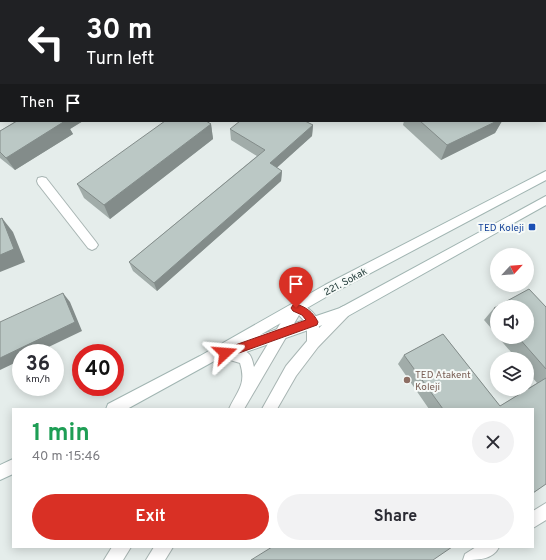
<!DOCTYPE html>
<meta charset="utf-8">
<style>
body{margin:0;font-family:Overpass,sans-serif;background:#f2f2f3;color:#2b2b33;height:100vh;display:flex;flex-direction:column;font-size:15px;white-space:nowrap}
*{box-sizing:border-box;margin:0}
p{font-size:13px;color:#7c7c81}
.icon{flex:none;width:22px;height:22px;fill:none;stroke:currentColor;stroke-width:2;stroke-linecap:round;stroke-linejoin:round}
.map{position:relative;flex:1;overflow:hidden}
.side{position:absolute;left:12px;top:408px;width:522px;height:140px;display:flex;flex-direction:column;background:#fff;border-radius:0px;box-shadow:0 2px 10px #0003}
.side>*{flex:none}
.top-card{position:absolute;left:0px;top:0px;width:546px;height:122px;box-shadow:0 2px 10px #0003;background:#202124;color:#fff;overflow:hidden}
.needle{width:26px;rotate:64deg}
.tools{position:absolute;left:490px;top:248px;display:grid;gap:8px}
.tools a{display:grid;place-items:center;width:44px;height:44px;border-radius:50%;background:#fff;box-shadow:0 2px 10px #0003;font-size:20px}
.speed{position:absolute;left:12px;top:344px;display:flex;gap:8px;font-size:20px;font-weight:700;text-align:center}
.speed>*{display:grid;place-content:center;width:52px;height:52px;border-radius:50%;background:#fff;box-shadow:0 2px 10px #0003;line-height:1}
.speed small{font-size:10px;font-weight:400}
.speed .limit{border:6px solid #d22;background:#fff;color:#111}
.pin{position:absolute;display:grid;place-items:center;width:34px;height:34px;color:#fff;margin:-41px -17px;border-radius:50% 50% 50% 0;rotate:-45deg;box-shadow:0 0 4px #0007}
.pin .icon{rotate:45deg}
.me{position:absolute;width:44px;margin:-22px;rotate:71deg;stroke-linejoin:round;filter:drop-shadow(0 0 3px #0008)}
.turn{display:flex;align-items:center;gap:14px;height:84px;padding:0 20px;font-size:18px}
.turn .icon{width:52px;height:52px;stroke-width:2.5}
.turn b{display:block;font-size:28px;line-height:34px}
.then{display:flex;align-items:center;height:38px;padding:0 20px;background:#0003;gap:8px;font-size:15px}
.round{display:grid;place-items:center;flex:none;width:42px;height:42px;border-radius:21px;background:#f2f2f3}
.head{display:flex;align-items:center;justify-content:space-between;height:68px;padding:0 20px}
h1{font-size:24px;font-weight:700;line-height:30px;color:#1e9e55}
.button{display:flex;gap:8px;margin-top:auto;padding:8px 20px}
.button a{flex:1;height:46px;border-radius:24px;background:#d93025;color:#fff;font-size:16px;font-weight:700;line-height:46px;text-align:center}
.button a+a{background:#f2f2f3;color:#2b2b33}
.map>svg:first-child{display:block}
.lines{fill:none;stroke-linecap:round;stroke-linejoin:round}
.lane-casing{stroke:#a8b5b3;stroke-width:2}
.street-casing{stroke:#a8b5b3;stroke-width:2}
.secondary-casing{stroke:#a1b5b2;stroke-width:2}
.lane{fill:#fff;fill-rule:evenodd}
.street{fill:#fff;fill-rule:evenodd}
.secondary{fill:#fff;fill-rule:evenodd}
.wall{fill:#a1aca9}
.shaded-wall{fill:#838c8a}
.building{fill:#bbc8c5;stroke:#838c8a}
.route{fill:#d93025;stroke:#8d1f18}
.transit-dot{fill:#1a4fb4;stroke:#f6faf8;stroke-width:1.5}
.education-dot{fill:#8d6e63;stroke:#f6faf8;stroke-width:1.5}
.labels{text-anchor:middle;stroke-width:4;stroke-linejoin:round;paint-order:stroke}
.transit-label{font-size:10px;fill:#164399;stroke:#f6faf8;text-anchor:end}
.street-label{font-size:10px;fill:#253e3c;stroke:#f6faf8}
.education-label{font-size:10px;fill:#785e54;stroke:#f6faf8;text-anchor:start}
</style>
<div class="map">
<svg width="546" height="560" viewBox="0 0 546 560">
<rect width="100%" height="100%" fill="#e5edeb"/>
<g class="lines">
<defs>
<rect id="lane" x="345" y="0" width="6" height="1"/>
<g id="street">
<polygon points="42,177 46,178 96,242 98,245 96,248 92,250 88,248 38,184 37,181 38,178"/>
<path d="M296,302c12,5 23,12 23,26l21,-20 4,-2 4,2 2,4 -2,4 -30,31 -22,29 -19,33h-15l24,-43 21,-25v-17l-8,-9 -55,94h-15c8,-18 18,-24 11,-46l-20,-6 -2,-4 2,-4c8,-3 23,-1 29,5 3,3 4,9 5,13l38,-63z"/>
<polygon points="546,503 546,520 533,528 533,511"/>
<polygon points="112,547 131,547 123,560 104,560"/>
<polygon points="154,547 173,547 165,560 146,560"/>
<path d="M476,547h23c-6,13 -22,13 -36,13l2,-6z"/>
</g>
<g id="secondary">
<polygon points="546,171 546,180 333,293 260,335 340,308 546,196 546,205 348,316 232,357 227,354 127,409 106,409 108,404 200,356 325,285"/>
<polygon points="13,459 13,474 0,480 0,465"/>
</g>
</defs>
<!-- lane casing -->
<use href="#lane" class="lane-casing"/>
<!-- street casing -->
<use href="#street" class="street-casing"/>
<!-- secondary casing -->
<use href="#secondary" class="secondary-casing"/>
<!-- lane -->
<use href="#lane" class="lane"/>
<!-- street -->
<use href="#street" class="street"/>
<!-- secondary -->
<use href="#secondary" class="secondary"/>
</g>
<!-- wall -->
<g class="wall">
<polygon points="110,0 132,0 131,1 112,1"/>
<polygon points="269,0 318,0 319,1 269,1"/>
<polygon points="433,0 483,0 482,1 434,1"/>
<polygon points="546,49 546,84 545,83 545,50"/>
<polygon points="16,121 83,121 70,129 73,134 15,170 0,158 0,131"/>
<polygon points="404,121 502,121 495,133 441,160 403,125"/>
<polygon points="211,124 213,139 110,219 84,198 77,184"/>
<polygon points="313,125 312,136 276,168 282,171 281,181 157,291 133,271 129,262 257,156 231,140 230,129"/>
<polygon points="529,289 546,307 546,484 533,493 533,409 429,409 398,364 404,355 443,334 500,406 537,383 527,371 527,359 517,359 498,337 527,337 527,307 497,307 497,335 484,320 494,308"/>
</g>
<!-- shaded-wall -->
<g class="shaded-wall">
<polygon points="122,0 132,0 131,1 122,1"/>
<polygon points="455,0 483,0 482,1 455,1"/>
<polygon points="0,38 1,38 1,57 0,58"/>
<polygon points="64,121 83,121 70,129 73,134 15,170 6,158"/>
<polygon points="497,121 502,121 495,133 441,160 447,145"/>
<polygon points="211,124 213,139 110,219 104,205"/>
<polygon points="313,125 312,136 270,174 270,163"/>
<polygon points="282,171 281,181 157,291 154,283"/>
<polygon points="2,218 13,232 25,262 0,272 0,255"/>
<polygon points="63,293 70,302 82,331 36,353 21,353 21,360 0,370 0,358"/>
</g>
<!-- building -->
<g class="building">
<polygon points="43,0 83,0 84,1 41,1"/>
<polygon points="278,0 318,0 319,1 281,1"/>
<rect x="0" y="17" width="1" height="21"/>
<polygon points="546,49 546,62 545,61 545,50"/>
<polygon points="17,121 65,121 6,158 0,152 0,131"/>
<polygon points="165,121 206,121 211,124 104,205 77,184"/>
<polygon points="240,121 305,121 313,125 270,163 282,171 154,283 129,262 265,150 230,129"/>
<polygon points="420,121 497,121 447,145"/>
<polygon points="2,218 14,249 0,255 0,219"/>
<polygon points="529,289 546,307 546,369 518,337 527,337 527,307 497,307 497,312 494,308"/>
<polygon points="63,293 75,322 0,358 0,322"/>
<polygon points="443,334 500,406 546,378 546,484 533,493 533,409 443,409 404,355"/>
<polygon points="272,547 452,547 433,560 251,560"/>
</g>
<!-- route -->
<path class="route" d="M296,304c10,3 17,8 22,18l-1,3 -92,33 -4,-1 -1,-4 1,-3 85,-30 -4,-5 -9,-4 -2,-3 2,-3z"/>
<!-- markers -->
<rect class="transit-dot" x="528" y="223" width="8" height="8" rx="2"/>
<circle class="education-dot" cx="407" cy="380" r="4"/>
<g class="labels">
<!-- transit labels -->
<g class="transit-label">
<text x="524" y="231">TED Koleji</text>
</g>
<!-- street labels -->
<g class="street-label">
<text transform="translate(345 281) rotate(-28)" y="4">221. Sokak</text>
</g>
<!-- education labels -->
<g class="education-label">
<text x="415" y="378">TED Atakent<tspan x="415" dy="12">Koleji</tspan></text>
</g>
</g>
</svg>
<div class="tools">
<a><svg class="needle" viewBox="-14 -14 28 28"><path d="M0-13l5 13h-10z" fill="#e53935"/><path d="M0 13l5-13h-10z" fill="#7c7c81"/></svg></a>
<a><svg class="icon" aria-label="sound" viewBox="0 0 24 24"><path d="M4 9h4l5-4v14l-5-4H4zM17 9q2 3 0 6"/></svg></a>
<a><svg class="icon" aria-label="layers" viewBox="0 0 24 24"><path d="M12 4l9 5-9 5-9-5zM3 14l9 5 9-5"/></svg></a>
</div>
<div class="speed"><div>36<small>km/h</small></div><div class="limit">40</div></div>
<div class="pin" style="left:296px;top:308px;background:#d93025"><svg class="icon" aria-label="arrive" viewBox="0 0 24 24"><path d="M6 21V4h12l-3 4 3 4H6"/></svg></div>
<svg class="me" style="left:225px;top:353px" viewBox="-20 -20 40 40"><path d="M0-17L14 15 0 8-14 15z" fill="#d93025" stroke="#fff" stroke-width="4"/></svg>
<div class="top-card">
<div class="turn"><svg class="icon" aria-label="left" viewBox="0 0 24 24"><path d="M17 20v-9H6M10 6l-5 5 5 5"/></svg><div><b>30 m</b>Turn left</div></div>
<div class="then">Then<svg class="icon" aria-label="arrive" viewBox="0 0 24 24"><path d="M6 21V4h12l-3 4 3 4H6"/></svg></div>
</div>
<section class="side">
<div class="head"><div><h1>1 min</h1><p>40 m · 15:46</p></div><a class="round"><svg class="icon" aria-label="close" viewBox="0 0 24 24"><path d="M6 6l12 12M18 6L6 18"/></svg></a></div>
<div class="button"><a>Exit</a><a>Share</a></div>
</section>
</div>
